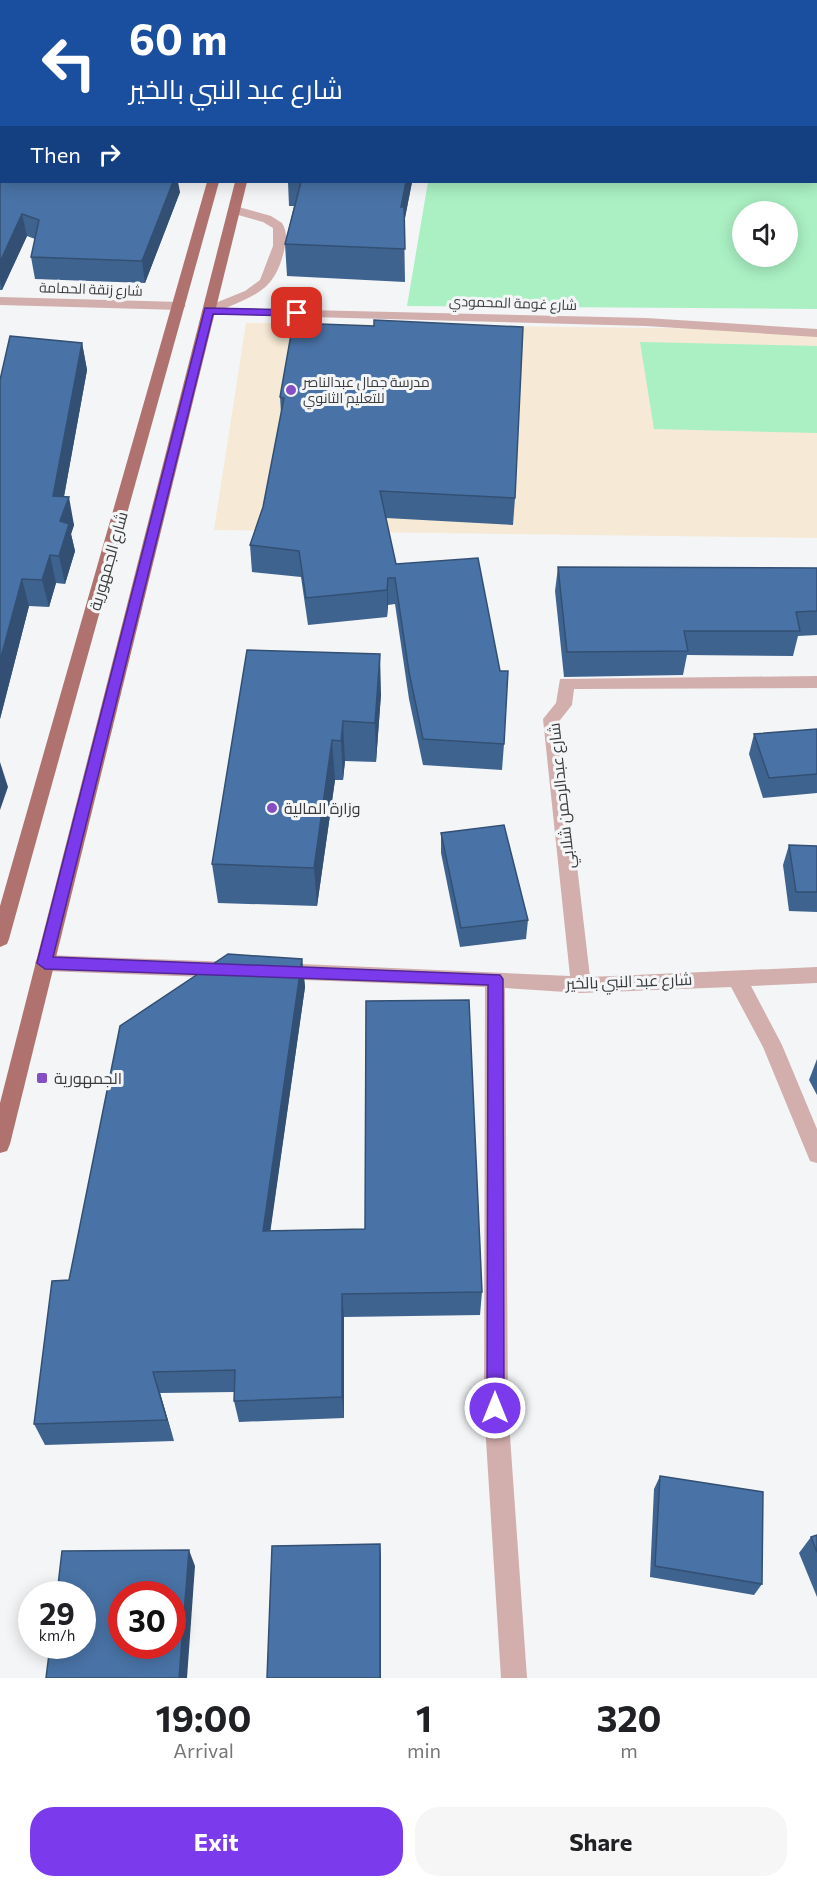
<!DOCTYPE html>
<meta charset="utf-8">
<style>
body{margin:0;font-family:Commissioner,Cairo,sans-serif;background:#f6f6f6;color:#202124;height:100vh;display:flex;flex-direction:column;font-size:22px;white-space:nowrap}
*{box-sizing:border-box;margin:0}
p{font-size:20px;color:#757577}
.icon{flex:none;width:33px;height:33px;fill:none;stroke:currentColor;stroke-width:2;stroke-linecap:round;stroke-linejoin:round}
.map{position:relative;height:1678px;overflow:hidden}
.panel{display:flex;flex-direction:column;background:#fff;flex:1}
.panel>*{flex:none}
.hud{position:absolute;left:0px;top:0px;width:818px;height:183px;box-shadow:0 3px 15px #0003;background:#1a4fa0;color:#fff;overflow:hidden}
.tools{position:absolute;left:732px;top:201px;display:grid;gap:12px}
.tools a{display:grid;place-items:center;width:66px;height:66px;border-radius:50%;background:#fff;box-shadow:0 3px 15px #0003;font-size:30px}
.speed{position:absolute;left:18px;top:1581px;display:flex;gap:12px;font-size:30px;font-weight:700;text-align:center}
.speed>*{display:grid;place-content:center;width:78px;height:78px;border-radius:50%;background:#fff;box-shadow:0 3px 15px #0003;line-height:1}
.speed small{font-size:15px;font-weight:400}
.speed .limit{border:9px solid #d22;background:#fff;color:#111}
.pin{position:absolute;display:grid;place-items:center;width:51px;height:51px;color:#fff;margin:-26px;border-radius:12px;box-shadow:0 3px 9px #0006}
.me{position:absolute;width:66px;margin:-33px;rotate:0deg;stroke-linejoin:round;filter:drop-shadow(0 0 4px #0008)}
.turn{display:flex;align-items:center;gap:21px;height:126px;padding:0 30px;font-size:27px}
.turn .icon{width:78px;height:78px;stroke-width:2.5}
.turn b{display:block;font-size:42px;line-height:51px}
.then{display:flex;align-items:center;height:57px;padding:0 30px;background:#0003;gap:12px;font-size:22px}
.eta{display:flex;justify-content:space-evenly;align-items:center;height:102px;text-align:center}
.eta b{font-size:36px;font-weight:700;line-height:42px}
.button{display:flex;gap:12px;margin-top:auto;padding:12px 30px}
.button a{flex:1;height:69px;border-radius:24px;background:#7c3aed;color:#fff;font-size:24px;font-weight:700;line-height:69px;text-align:center}
.button a+a{background:#f6f6f6;color:#202124}
.map>svg:first-child{display:block}
.education{fill:#f6e9d5}
.green{fill:#aaf0c3;fill-rule:evenodd}
.lines{fill:none;stroke-linecap:round;stroke-linejoin:round}
.minor{fill:#d2aeac;fill-rule:evenodd}
.major{fill:#b0726f;fill-rule:evenodd}
.highway{fill:#a25c59;fill-rule:evenodd}
.wall{fill:#3f638f}
.shaded-wall{fill:#335074}
.building{fill:#4973a6;stroke:#335074;stroke-width:1.5;fill-rule:evenodd}
.route{fill:#7c3aed;stroke:#51269a;stroke-width:1.5}
.poi-dot{fill:#844ec5;stroke:#f3f5f7;stroke-width:2}
.labels{text-anchor:middle;stroke-width:6;stroke-linejoin:round;paint-order:stroke}
.far-street-label{font-size:14px;fill:#3a3b3c;stroke:#f3f5f7}
.far-poi-label{font-size:14px;fill:#3a3b3c;stroke:#f3f5f7;text-anchor:start}
.street-label{font-size:16px;fill:#3a3b3c;stroke:#f3f5f7}
.poi-label{font-size:16px;fill:#3a3b3c;stroke:#f3f5f7;text-anchor:start}
</style>
<div class="map">
<svg width="817" height="1678" viewBox="0 0 817 1678">
<rect width="100%" height="100%" fill="#f3f5f7"/>
<!-- education -->
<polygon class="education" points="246,323 817,330 817,538 214,530"/>
<!-- green -->
<g class="green">
<path d="M817,93v216l-410,-3 21,-124h388zM742,212h46v44h-46z"/>
<polygon points="640,342 817,346 817,433 654,429"/>
</g>
<g class="lines">
<!-- minor -->
<g class="minor">
<path d="M235,206l36,10 11,7c6,10 4,18 2,28 -9,37 -25,43 -58,57l420,10 171,11v8l-171,-11 -443,-12v-6l42,-17 15,-11 13,-34v-18l-10,-6 -32,-9 -2,-3z"/>
<polygon points="0,297 180,302 186,306 180,310 0,305"/>
<polygon points="817,676 817,688 574,689 572,705 560,720 590,977 817,967 817,983 751,986 782,1045 817,1129 817,1163 810,1161 763,1047 731,987 581,993 505,988 508,1408 527,1678 501,1678 484,1408 485,987 279,979 272,977 269,971 272,965 279,963 570,976 543,719 556,703 560,679"/>
<polygon points="45,955 231,962 238,964 241,970 238,976 231,978 45,971 38,969 35,963 38,957"/>
</g>
<!-- major -->
<g class="major">
<polygon points="242,0 252,0 253,2 243,2"/>
<polygon points="295,0 305,0 294,2"/>
<polygon points="207,182 219,182 9,939 7,944 0,947 0,906"/>
<polygon points="235,182 247,182 10,1144 7,1151 0,1153 0,1103"/>
</g>
<!-- highway -->
<polygon class="highway" points="799,0 814,0 815,2 800,2"/>
</g>
<!-- wall -->
<g class="wall">
<polygon points="817,25 817,74 816,74 816,27"/>
<polygon points="0,122 180,192 145,283 35,279 31,257 35,239 27,236 2,290 0,290"/>
<polygon points="288,182 412,182 404,222 405,282 287,276 285,244 294,206 289,206"/>
<polygon points="293,323 515,498 513,525 386,518 396,564 504,744 502,770 423,765 409,699 395,604 388,605 387,617 308,625 301,577 252,572 250,545 263,507 281,413 280,397"/>
<polygon points="10,336 82,343 87,370 64,496 74,525 71,534 75,551 65,584 56,583 49,607 29,606 0,719"/>
<polygon points="558,567 817,568 817,635 798,636 793,656 687,655 683,675 564,677 555,591"/>
<polygon points="247,650 381,694 376,762 345,761 343,780 335,780 317,906 218,903 212,864"/>
<polygon points="817,729 817,793 763,798 749,754 754,734"/>
<polygon points="441,833 528,920 526,939 460,947 441,853"/>
<polygon points="789,845 817,846 817,912 789,911 783,865"/>
<polygon points="302,959 305,987 270,1231 482,1292 480,1315 344,1317 344,1418 239,1422 234,1401 234,1392 160,1393 174,1441 45,1445 34,1424 69,1280"/>
<polygon points="817,1059 817,1095 809,1080"/>
<polygon points="660,1476 762,1584 754,1595 650,1577 654,1489"/>
<polygon points="817,1535 817,1597 799,1553 811,1537"/>
</g>
<!-- shaded-wall -->
<g class="shaded-wall">
<polygon points="168,182 178,182 180,192 145,283 142,261"/>
<polygon points="406,182 412,182 401,239 401,207"/>
<polygon points="22,214 27,236 2,290 0,281 0,262"/>
<polygon points="82,343 87,370 59,524 53,496"/>
<polygon points="69,497 74,525 71,534 75,551 65,584 59,556 60,521"/>
<polygon points="50,555 56,583 49,607 42,580"/>
<polygon points="388,578 388,605 387,617 387,590"/>
<polygon points="22,579 29,606 0,719 0,661"/>
<polygon points="380,654 381,694 376,762 375,723"/>
<polygon points="343,721 345,761 343,780 341,741"/>
<polygon points="332,740 335,780 317,906 314,868"/>
<polygon points="0,762 8,787 0,810"/>
<polygon points="302,959 305,987 267,1255 263,1231"/>
<polygon points="342,1294 344,1317 344,1418 342,1397"/>
<polygon points="153,1372 160,1393 174,1441 167,1420"/>
<polygon points="380,1544 381,1556 381,1678 380,1678"/>
<polygon points="189,1550 195,1566 187,1678 179,1678"/>
</g>
<!-- building -->
<g class="building">
<polygon points="171,0 215,0 215,2 170,2"/>
<rect x="336" y="0" width="366" height="2"/>
<polygon points="817,25 817,46 816,46 816,27"/>
<polygon points="0,122 2,122 2,182 173,182 142,261 31,257 39,220 22,214 0,262"/>
<polygon points="301,182 406,182 401,207 404,207 405,249 285,244"/>
<polygon points="374,320 523,327 515,498 380,491 396,564 478,558 500,671 508,671 504,744 423,739 409,672 395,578 388,578 387,590 306,598 299,551 250,545 263,507 284,398 280,397 293,323 374,326"/>
<polygon points="10,336 82,343 53,496 69,497 60,521 69,524 59,556 50,555 42,580 22,579 0,661 0,380"/>
<polygon points="558,567 817,568 817,611 796,612 800,631 684,631 688,651 567,652"/>
<polygon points="247,650 380,654 375,723 343,721 341,741 332,740 314,868 212,864"/>
<polygon points="817,729 817,774 769,778 754,734"/>
<polygon points="504,825 528,920 461,928 441,833"/>
<polygon points="789,845 817,846 817,892 796,892"/>
<polygon points="228,954 302,959 263,1231 365,1229 366,1001 469,1000 482,1292 342,1294 342,1397 234,1401 235,1370 153,1372 167,1420 34,1424 52,1281 69,1280 120,1026"/>
<polygon points="660,1476 763,1492 762,1584 655,1566"/>
<polygon points="817,1535 817,1552 811,1537"/>
<polygon points="380,1544 380,1678 267,1678 272,1546"/>
<path d="M189,1550l-10,128h-133l4,-32h32v-52h-25l5,-43zM122,1594h50v52h-50z"/>
</g>
<!-- route -->
<polygon class="route" points="205,308 297,310 302,313 297,316 213,314 53,957 500,975 503,979 504,1408 502,1414 495,1417 489,1414 487,1408 488,985 45,969 37,963"/>
<!-- markers -->
<g class="poi-dot">
<circle cx="291" cy="390" r="6"/>
<circle cx="272" cy="808" r="6"/>
<rect x="36" y="1072" width="12" height="12" rx="3"/>
</g>
<g class="labels">
<!-- far-street labels -->
<g class="far-street-label">
<text transform="translate(91 289) rotate(2)" y="5">شارع زنقة الحمامة</text>
<text transform="translate(513 303) rotate(2)" y="5">شارع غومة المحمودي</text>
</g>
<!-- far-poi labels -->
<g class="far-poi-label">
<text x="303" y="387">مدرسة جمال عبدالناصر<tspan x="303" dy="16">للتعليم الثانوي</tspan></text>
</g>
<!-- street labels -->
<g class="street-label">
<text transform="translate(108 561) rotate(-74)" y="6">شارع الجمهورية</text>
<text transform="translate(561 796) rotate(-96)" y="6">شارع عبدالرحمن شلابي</text>
<text transform="translate(629 981) rotate(-2)" y="6">شارع عبد النبي بالخير</text>
</g>
<!-- poi labels -->
<g class="poi-label">
<text x="284" y="814">وزارة المالية</text>
<text x="54" y="1084">الجمهورية</text>
</g>
</g>
</svg>
<div class="tools">
<a><svg class="icon" aria-label="sound" viewBox="0 0 24 24"><path d="M4 9h4l5-4v14l-5-4H4zM17 9q2 3 0 6"/></svg></a>
</div>
<div class="speed"><div>29<small>km/h</small></div><div class="limit">30</div></div>
<div class="pin" style="left:297px;top:313px;background:#d93025"><svg class="icon" aria-label="arrive" viewBox="0 0 24 24"><path d="M6 21V4h12l-3 4 3 4H6"/></svg></div>
<svg class="me" style="left:495px;top:1408px" viewBox="-20 -20 40 40"><circle r="17" fill="#7c3aed" stroke="#fff" stroke-width="3"/><path d="M0-11L8 9 0 5-8 9z" fill="#fff"/></svg>
<div class="hud">
<div class="turn"><svg class="icon" aria-label="left" viewBox="0 0 24 24"><path d="M17 20v-9H6M10 6l-5 5 5 5"/></svg><div><b>60 m</b>شارع عبد النبي بالخير</div></div>
<div class="then">Then<svg class="icon" aria-label="right" viewBox="0 0 24 24"><path d="M7 20v-9h11M14 6l5 5-5 5"/></svg></div>
</div>
</div>
<section class="panel">
<div class="eta">
<div><b>19:00</b><p>Arrival</p></div>
<div><b>1</b><p>min</p></div>
<div><b>320</b><p>m</p></div>
</div>
<div class="button"><a>Exit</a><a>Share</a></div>
</section>
